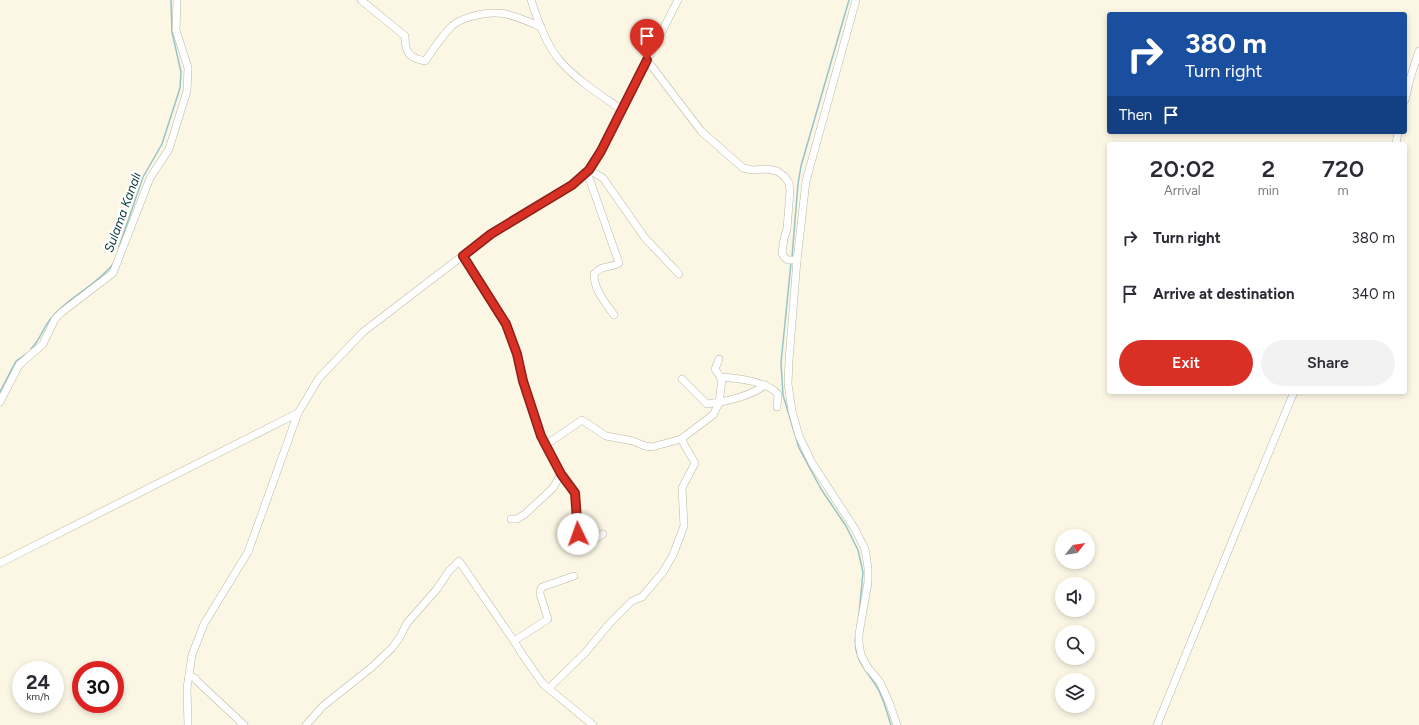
<!DOCTYPE html>
<meta charset="utf-8">
<style>
body{margin:0;font-family:Figtree,sans-serif;background:#f2f2f3;color:#2b2b33;height:100vh;display:flex;flex-direction:column;font-size:15px;white-space:nowrap}
*{box-sizing:border-box;margin:0}
p{font-size:13px;color:#7c7c81}
.icon{flex:none;width:22px;height:22px;fill:none;stroke:currentColor;stroke-width:2;stroke-linecap:round;stroke-linejoin:round}
.map{position:relative;flex:1;overflow:hidden}
.drawer{position:absolute;left:1107px;top:142px;width:300px;height:252px;display:flex;flex-direction:column;background:#fff;border-radius:4px;box-shadow:0 2px 6px #0003}
.drawer>*{flex:none}
.guide{position:absolute;left:1107px;top:12px;width:300px;height:122px;border-radius:4px;box-shadow:0 2px 6px #0003;background:#1a4fa0;color:#fff;overflow:hidden}
.needle{width:26px;rotate:60deg}
.fabs{position:absolute;left:1055px;top:529px;display:grid;gap:8px}
.fabs a{display:grid;place-items:center;width:40px;height:40px;border-radius:50%;background:#fff;box-shadow:0 2px 6px #0003;font-size:20px}
.speed{position:absolute;left:12px;top:661px;display:flex;gap:8px;font-size:20px;font-weight:700;text-align:center}
.speed>*{display:grid;place-content:center;width:52px;height:52px;border-radius:50%;background:#fff;box-shadow:0 2px 6px #0003;line-height:1}
.speed small{font-size:10px;font-weight:400}
.speed .limit{border:6px solid #d22;background:#fff;color:#111}
.pin{position:absolute;display:grid;place-items:center;width:34px;height:34px;color:#fff;margin:-41px -17px;border-radius:50% 50% 50% 0;rotate:-45deg;box-shadow:0 0 4px #0007}
.pin .icon{rotate:45deg}
.me{position:absolute;width:44px;margin:-22px;rotate:357deg;stroke-linejoin:round;filter:drop-shadow(0 0 3px #0008)}
.turn{display:flex;align-items:center;gap:14px;height:84px;padding:0 12px;font-size:18px}
.turn .icon{width:52px;height:52px;stroke-width:2.5}
.turn b{display:block;font-size:28px;line-height:34px}
.then{display:flex;align-items:center;height:38px;padding:0 12px;background:#0003;gap:8px;font-size:15px}
.eta{display:flex;justify-content:space-evenly;align-items:center;height:68px;text-align:center}
.eta b{font-size:24px;font-weight:600;line-height:28px}
.action{display:flex;gap:8px;margin-top:auto;padding:8px 12px}
.action a{flex:1;height:46px;border-radius:24px;background:#d93025;color:#fff;font-size:16px;font-weight:600;line-height:46px;text-align:center}
.action a+a{background:#f2f2f3;color:#2b2b33}
ul{padding:0;list-style:none}
li{display:flex;align-items:center;gap:12px;height:56px;padding:0 12px}
li div{flex:1}
li b{display:block;font-size:15px}
li em{font-style:normal}
.map>svg:first-child{display:block}
.lines{fill:none;stroke-linecap:round;stroke-linejoin:round}
.stream{stroke:#96c4c7;stroke-width:1.5}
.minor-casing{stroke:#bbb7a5;stroke-width:8}
.minor{stroke:#fff;stroke-width:7}
.route-casing{stroke:#8d1f18;stroke-width:10}
.route{stroke:#d93025;stroke-width:7}
.labels{text-anchor:middle;stroke-width:4;stroke-linejoin:round;paint-order:stroke}
.water-label{font-size:13px;font-style:italic;fill:#063537;stroke:#fff}
</style>
<div class="map">
<svg width="1419" height="725" viewBox="0 0 1419 725">
<rect width="100%" height="100%" fill="#fcf7e5"/>
<g class="lines">
<!-- stream -->
<g class="stream">
<polyline points="119,247 143,177 162,144 180,88 181,72 172,32 171,0"/>
<polyline points="792,257 798,184 801,166 849,0"/>
<polyline points="791,263 781,363 783,395 799,448 821,489 846,526 858,550 863,572 859,615"/>
<path d="M31,349c10,-10 13,-24 22,-33 17,-20 44,-31 60,-52"/>
<polyline points="0,392 16,361 29,352"/>
<path d="M856,633c-4,26 10,36 22,56 6,11 9,24 13,36"/>
</g>
<defs>
<g id="minor">
<path d="M361,0l44,36c0,17 4,22 20,25 8,-11 16,-24 26,-34 5,-5 12,-8 19,-10 29,-9 44,-2 71,10"/>
<path d="M531,0c7,21 15,45 30,62 17,19 40,33 61,48"/>
<polyline points="856,0 806,181 797,260 789,360 788,384 792,411 799,436 812,463 855,529 865,549 868,568 868,582 859,634 859,644 861,655 868,668 880,682 889,702 897,725"/>
<polyline points="647,60 701,131 743,168 752,170 766,169 777,171 784,176 789,183 790,191 787,229 784,239 782,253 784,257 788,260 797,260"/>
<polyline points="1405,100 1410,79 1419,51"/>
<polyline points="1396,144 1398,132"/>
<polyline points="589,170 603,178 645,238 679,274"/>
<path d="M587,172l32,91c-10,6 -16,1 -25,11 0,16 11,28 20,41"/>
<polyline points="463,256 506,324 517,354 523,381 541,436 547,450 561,474 575,493 578,542 581,544 591,541 603,534"/>
<path d="M720,377c17,1 46,4 58,17l-1,13"/>
<path d="M682,379l25,25c18,-2 44,-8 58,-19"/>
<polyline points="0,402 19,365 43,344 55,319 62,312 113,273 150,178 169,149 187,91 188,68 176,30 177,0"/>
<polyline points="543,442 550,442 582,420 606,436 633,441 645,446 652,447 681,439 713,415 719,403 722,379 715,369 719,359"/>
<polyline points="511,519 517,519 525,514 553,488 561,474"/>
<polyline points="0,563 298,413"/>
<polyline points="514,641 548,619 540,594 540,591 542,587 574,576"/>
<polyline points="189,676 195,678 197,681 244,725"/>
<polyline points="549,688 586,652 609,624 632,601 642,597 663,572 673,555 684,526 682,488 695,463 681,439"/>
<polyline points="188,725 187,688 192,655 204,624 248,552 298,413 319,378 363,332 491,234 572,185 589,170 601,151 678,0"/>
<polyline points="306,725 323,706 372,667 392,648 400,637 407,623 437,589 449,571 459,561 514,641 522,654 543,684 593,725"/>
<polyline points="1157,725 1244,512 1294,392"/>
</g>
</defs>
<!-- minor casing -->
<use href="#minor" class="minor-casing"/>
<!-- minor -->
<use href="#minor" class="minor"/>
</g>
<g class="lines">
<defs>
<polyline id="route" points="578,534 575,493 561,474 541,436 523,381 517,354 506,324 463,256 491,234 572,185 589,170 601,151 647,60"/>
</defs>
<!-- route casing -->
<use href="#route" class="route-casing"/>
<!-- route -->
<use href="#route" class="route"/>
</g>
<g class="labels">
<!-- water labels -->
<g class="water-label">
<text transform="translate(122 212) rotate(-70)" y="5">Sulama Kanalı</text>
</g>
</g>
</svg>
<div class="fabs">
<a><svg class="needle" viewBox="-14 -14 28 28"><path d="M0-13l5 13h-10z" fill="#e53935"/><path d="M0 13l5-13h-10z" fill="#7c7c81"/></svg></a>
<a><svg class="icon" aria-label="sound" viewBox="0 0 24 24"><path d="M4 9h4l5-4v14l-5-4H4zM17 9q2 3 0 6"/></svg></a>
<a><svg class="icon" aria-label="search" viewBox="0 0 24 24"><circle cx="10" cy="10" r="6"/><path d="M15 15l6 6"/></svg></a>
<a><svg class="icon" aria-label="layers" viewBox="0 0 24 24"><path d="M12 4l9 5-9 5-9-5zM3 14l9 5 9-5"/></svg></a>
</div>
<div class="speed"><div>24<small>km/h</small></div><div class="limit">30</div></div>
<div class="pin" style="left:647px;top:60px;background:#d93025"><svg class="icon" aria-label="arrive" viewBox="0 0 24 24"><path d="M6 21V4h12l-3 4 3 4H6"/></svg></div>
<svg class="me" style="left:578px;top:534px" viewBox="-20 -20 40 40"><circle r="19" fill="#fff"/><path d="M0-13L10 11 0 6-10 11z" fill="#d93025"/></svg>
<div class="guide">
<div class="turn"><svg class="icon" aria-label="right" viewBox="0 0 24 24"><path d="M7 20v-9h11M14 6l5 5-5 5"/></svg><div><b>380 m</b>Turn right</div></div>
<div class="then">Then<svg class="icon" aria-label="arrive" viewBox="0 0 24 24"><path d="M6 21V4h12l-3 4 3 4H6"/></svg></div>
</div>
<section class="drawer">
<div class="eta">
<div><b>20:02</b><p>Arrival</p></div>
<div><b>2</b><p>min</p></div>
<div><b>720</b><p>m</p></div>
</div>
<ul>
<li><svg class="icon" aria-label="right" viewBox="0 0 24 24"><path d="M7 20v-9h11M14 6l5 5-5 5"/></svg><div><b>Turn right</b></div><em>380 m</em></li>
<li><svg class="icon" aria-label="arrive" viewBox="0 0 24 24"><path d="M6 21V4h12l-3 4 3 4H6"/></svg><div><b>Arrive at destination</b></div><em>340 m</em></li>
</ul>
<div class="action"><a>Exit</a><a>Share</a></div>
</section>
</div>
